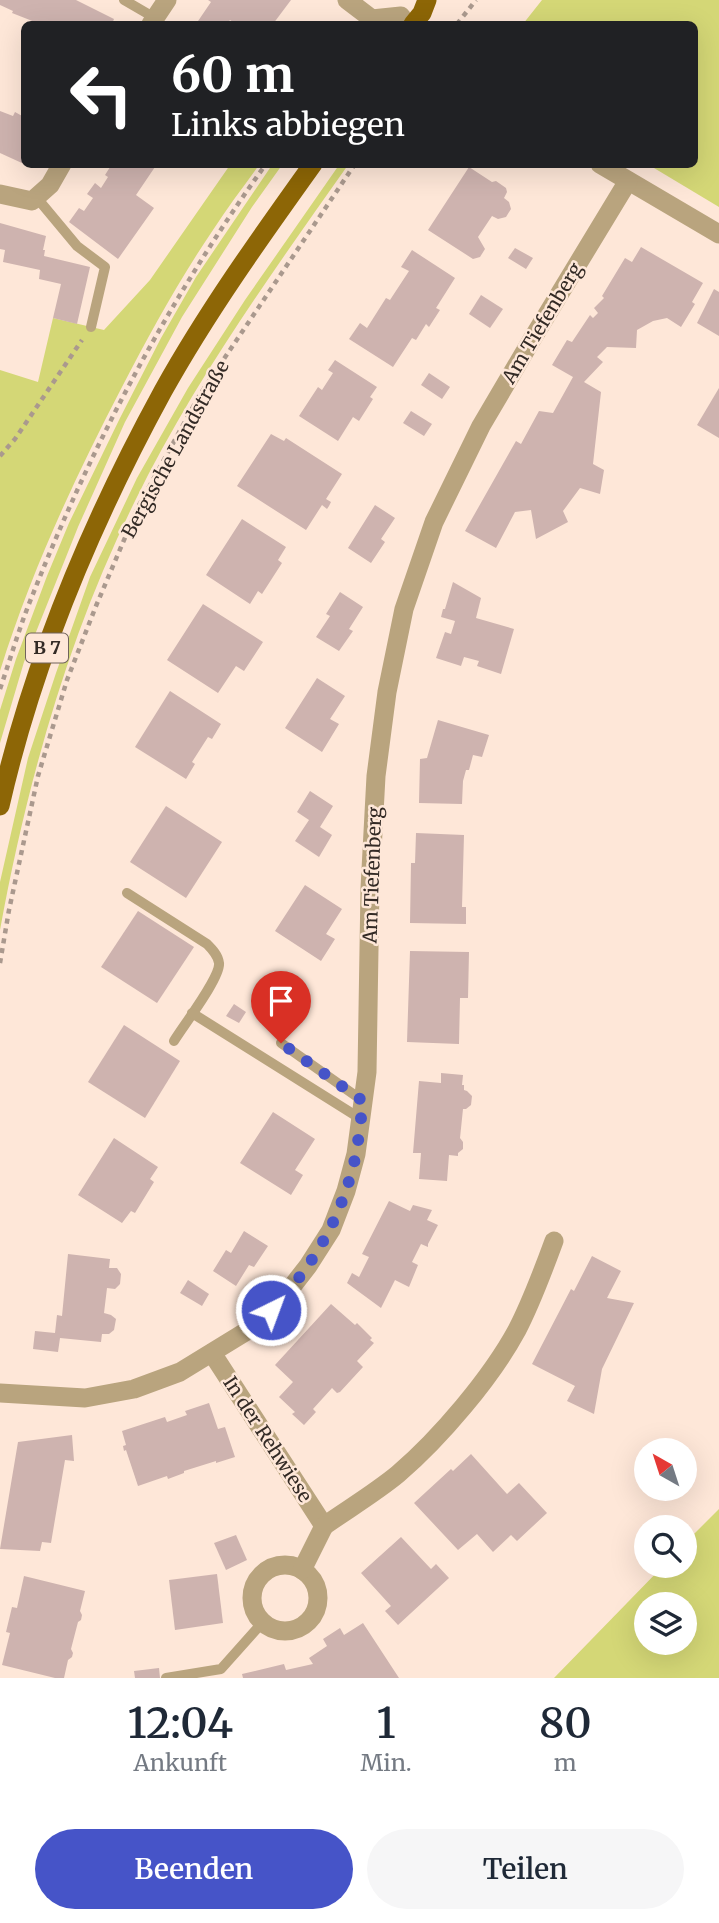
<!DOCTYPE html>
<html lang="de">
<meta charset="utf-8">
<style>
body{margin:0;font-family:Merriweather,serif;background:#f6f6f7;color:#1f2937;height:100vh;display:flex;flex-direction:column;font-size:26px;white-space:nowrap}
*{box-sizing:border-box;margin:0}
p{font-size:23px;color:#747a83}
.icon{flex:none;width:38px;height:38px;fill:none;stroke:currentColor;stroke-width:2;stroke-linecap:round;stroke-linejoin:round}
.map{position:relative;height:1678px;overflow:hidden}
.sheet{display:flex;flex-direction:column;background:#fff;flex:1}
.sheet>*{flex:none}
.hud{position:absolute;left:21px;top:21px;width:677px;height:147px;border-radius:10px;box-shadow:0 7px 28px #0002;background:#202124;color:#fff;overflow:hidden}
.needle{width:46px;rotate:321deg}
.tools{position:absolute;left:634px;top:1438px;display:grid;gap:14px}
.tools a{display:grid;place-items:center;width:63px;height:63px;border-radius:50%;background:#fff;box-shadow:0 7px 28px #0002;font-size:35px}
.pin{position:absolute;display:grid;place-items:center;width:60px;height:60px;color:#fff;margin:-72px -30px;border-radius:50% 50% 50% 0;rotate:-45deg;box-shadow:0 0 7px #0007}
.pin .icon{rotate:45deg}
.me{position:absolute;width:77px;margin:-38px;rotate:42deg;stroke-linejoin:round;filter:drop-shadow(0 0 5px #0008)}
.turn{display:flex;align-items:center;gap:24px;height:147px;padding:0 35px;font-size:32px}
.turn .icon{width:91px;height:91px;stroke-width:2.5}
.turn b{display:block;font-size:49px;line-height:60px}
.eta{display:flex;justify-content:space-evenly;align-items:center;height:119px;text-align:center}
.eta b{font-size:42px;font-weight:600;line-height:49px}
.cta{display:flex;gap:14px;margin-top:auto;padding:14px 35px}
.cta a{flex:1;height:80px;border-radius:42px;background:#4654c8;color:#fff;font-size:28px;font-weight:600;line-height:80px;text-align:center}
.cta a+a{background:#f6f6f7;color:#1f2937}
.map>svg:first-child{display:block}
.green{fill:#d4d776;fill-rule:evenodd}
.building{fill:#ceb3af}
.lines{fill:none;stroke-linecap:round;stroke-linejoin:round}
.path{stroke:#aa998e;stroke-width:4.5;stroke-dasharray:5 5;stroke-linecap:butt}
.service{stroke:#b9a47e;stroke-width:10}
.minor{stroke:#b9a47e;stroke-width:19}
.primary{stroke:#8d6606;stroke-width:19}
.route{stroke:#4654c8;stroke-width:12;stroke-dasharray:0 21.6}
.labels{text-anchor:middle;stroke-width:5;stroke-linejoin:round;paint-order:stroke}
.shield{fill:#fee7d8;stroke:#70635b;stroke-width:2}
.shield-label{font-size:18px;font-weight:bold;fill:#332a25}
.street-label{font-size:19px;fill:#332a25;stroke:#fee7d8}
</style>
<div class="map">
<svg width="719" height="1678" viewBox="0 0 719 1678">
<rect width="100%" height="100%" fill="#fee7d8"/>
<!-- green -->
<g class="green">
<polygon points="542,0 719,0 719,207 649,165 695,164 695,24 523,24"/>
<path d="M230,165h29c-15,21 -32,43 -46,65 -34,50 -63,103 -91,157 -48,92 -91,185 -122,284v-301l38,12 15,-64 51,12 46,-50z"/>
<polygon points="272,165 282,165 252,207 182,317 125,422 78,527 24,662 0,743 0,710 16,659 47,576 69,523 120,418 161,338 196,277"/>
<path d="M339,165h9c-76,108 -155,217 -213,336 -67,135 -108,282 -135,429v-48l28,-124 28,-85 34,-96 47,-99 51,-90 57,-88z"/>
<path d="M719,1509v169h-165l109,-112h21v-22zM646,1605h38v38h-38z"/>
</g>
<!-- building -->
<g class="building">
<polygon points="0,0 76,0 114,19 112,24 40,24 12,13 13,11 0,5"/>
<polygon points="208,0 291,0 273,24 236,24 230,20 227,24 196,24 211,2"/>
<polygon points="0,111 13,116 15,112 24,117 24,164 0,153"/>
<polygon points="112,164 157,164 136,195 154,208 118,259 69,222 79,208 84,211 93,198 87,194 95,183 101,188 108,177 105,175"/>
<polygon points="469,167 492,182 496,181 506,188 507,192 504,198 509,202 511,209 506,217 498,219 492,216 478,237 485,249 480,257 473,259 428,230"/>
<polygon points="0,223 46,236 43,250 45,250 44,256 90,267 77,324 53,318 61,284 39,279 40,270 3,262 5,250 0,249"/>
<polygon points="641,247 703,283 692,302 695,304 681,327 667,318 653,321 637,330 636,348 607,347 597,357 603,362 584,382 601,392 593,464 604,470 600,494 580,488 563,511 568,522 536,539 531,510 515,512 496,548 465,531 516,441 521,444 539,411 553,413 573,377 552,365 567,340 572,342 590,315 593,318 598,313 594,308 604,298 602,296 625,258 632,262"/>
<polygon points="515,248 533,258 526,269 508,258"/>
<polygon points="412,250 455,278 436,308 440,310 429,327 426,324 416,340 412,338 393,367 349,339 360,323 367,328 386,298 390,300 409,271 401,267"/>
<polygon points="714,289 719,292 719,336 697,323"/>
<polygon points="481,295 503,309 490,328 469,314"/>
<polygon points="335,360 377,387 370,397 373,399 359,421 353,417 338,441 299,416 318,387 322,390 333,373 328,370"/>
<polygon points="429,373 450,387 442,399 421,385"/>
<polygon points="719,388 719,438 697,425"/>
<polygon points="411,411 432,424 424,436 403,423"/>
<polygon points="271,434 284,441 286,438 342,474 326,499 331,502 329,506 327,509 322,505 306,530 237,486"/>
<polygon points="375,505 395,518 381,539 385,542 371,563 348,548"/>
<polygon points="242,519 286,547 278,560 282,563 262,594 258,591 250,604 206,575"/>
<polygon points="453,582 481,598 476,618 514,629 501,674 477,666 479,661 464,657 461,666 436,658 445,632 451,634 455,621 441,617 443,609 445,609"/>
<polygon points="340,592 363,607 349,629 353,631 339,651 316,637 330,616 326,614"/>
<polygon points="203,604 263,642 244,671 236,666 218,693 167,660"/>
<polygon points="317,678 345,696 330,719 339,724 322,752 285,728"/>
<polygon points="170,691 221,724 212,739 208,737 192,762 195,764 186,779 135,747"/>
<polygon points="438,720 489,735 482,757 473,755 469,770 466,770 463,781 462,804 419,803 420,759 427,758"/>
<polygon points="310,791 333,806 320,827 332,835 319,857 295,841 309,820 297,812"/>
<polygon points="166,806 222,842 186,898 130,862"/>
<polygon points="416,833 464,835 462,907 466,907 466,924 410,923 411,863 415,863"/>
<polygon points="305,885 342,909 326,934 335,939 321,961 275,931"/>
<polygon points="138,911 194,947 157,1003 101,967"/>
<polygon points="410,951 469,952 468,998 460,998 459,1044 407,1042"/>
<polygon points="234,1004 246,1012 239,1023 226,1016"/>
<polygon points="124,1025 180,1061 145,1118 88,1082"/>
<polygon points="441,1073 463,1075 462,1085 464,1085 464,1090 467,1091 472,1096 471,1105 466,1109 463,1109 460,1138 463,1142 463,1149 458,1153 458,1156 449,1155 447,1181 419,1179 421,1153 413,1153 419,1081 441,1083"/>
<polygon points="273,1112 315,1139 295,1170 303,1175 291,1195 240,1163"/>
<polygon points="114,1138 158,1167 150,1179 154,1182 135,1213 131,1211 122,1223 78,1195"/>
<polygon points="389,1201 410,1211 413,1205 432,1210 427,1220 438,1225 428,1244 428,1247 421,1244 412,1262 418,1265 409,1287 395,1280 381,1308 347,1283 352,1273 359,1277 369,1257 362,1254"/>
<polygon points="244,1231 268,1246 254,1267 249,1265 236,1286 213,1271 226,1250 231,1253"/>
<polygon points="68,1254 110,1259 109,1268 117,1268 121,1274 120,1284 115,1289 107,1288 104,1313 111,1315 116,1319 114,1330 109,1334 102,1334 101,1342 60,1338 58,1352 33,1349 35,1331 55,1333 57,1315 62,1316"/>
<polygon points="592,1256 621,1271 607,1298 634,1303 602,1369 594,1414 567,1401 575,1386 532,1364 571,1289 574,1291"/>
<polygon points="188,1280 209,1294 202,1306 180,1293"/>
<polygon points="331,1304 355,1325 357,1323 372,1338 370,1340 374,1343 357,1361 363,1367 340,1392 337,1393 332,1388 313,1409 316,1412 304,1425 292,1414 295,1412 279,1397 293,1382 275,1365"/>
<polygon points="209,1403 218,1429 225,1427 235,1457 216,1463 216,1461 184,1471 184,1473 168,1479 167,1476 138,1486 126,1450 124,1451 123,1446 126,1445 122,1431 165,1417 167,1422 187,1415 185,1411"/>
<polygon points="72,1435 74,1461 65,1460 51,1543 42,1542 40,1551 0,1549 18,1442"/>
<polygon points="471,1454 507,1494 519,1483 547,1513 517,1541 511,1535 493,1552 477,1534 458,1550 414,1503 451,1469 453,1471"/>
<polygon points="236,1535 247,1560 226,1570 214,1543"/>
<polygon points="401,1537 431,1569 436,1564 449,1578 398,1625 385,1611 391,1606 361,1573"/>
<polygon points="217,1574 223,1623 175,1630 169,1580"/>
<polygon points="24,1576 85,1591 80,1611 82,1615 81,1620 78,1622 71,1649 73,1653 72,1657 68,1660 64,1678 55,1678 2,1665 10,1633 6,1632 12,1607 17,1608"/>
<polygon points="363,1623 399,1678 243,1678 242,1674 284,1664 286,1670 313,1664 309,1658 327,1646 323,1639 340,1628 344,1635"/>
<polygon points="159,1668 160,1678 135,1678 134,1671"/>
</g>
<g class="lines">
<!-- path -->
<g class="path">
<polyline points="457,24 476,0"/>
<polyline points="0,456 15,439 82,340"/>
<path d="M0,689c11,-32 20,-64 33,-95 60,-152 138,-298 233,-430"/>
<polyline points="0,963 9,910 38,776 67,680 96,606 138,507 199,396 355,164"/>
</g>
<!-- service -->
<g class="service">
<polyline points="124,0 155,18"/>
<polyline points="37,198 77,246 105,267 91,327"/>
<path d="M127,893l80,51c5,5 11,11 12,19 2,14 -36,63 -45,78"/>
<polyline points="192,1013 361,1119"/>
<polyline points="281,1043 363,1101"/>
<polyline points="166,1678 221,1669 262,1623"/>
</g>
<!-- minor -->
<g class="minor">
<polyline points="347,0 372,19 401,16"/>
<polyline points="151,24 167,0"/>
<polyline points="600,164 719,234"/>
<polyline points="0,194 32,201 50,185 62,164"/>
<path d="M212,1353l112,173c24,-17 51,-33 74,-52 42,-36 93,-96 119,-144 15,-29 26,-59 37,-89"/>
<polyline points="0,1393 85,1398 134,1389 180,1372 255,1326 287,1293 308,1266 331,1230 346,1191 356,1154 367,1072 370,888 376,776 387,692 404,609 434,522 481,426 534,336 628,181"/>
<circle cx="285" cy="1598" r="33"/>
<polyline points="302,1570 324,1526"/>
</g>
<!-- primary -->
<g class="primary">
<polyline points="413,24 422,13 427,0"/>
<path d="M0,806c33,-145 92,-285 163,-415 44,-79 97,-153 150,-227"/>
</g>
</g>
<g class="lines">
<!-- route -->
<path class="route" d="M271,1310c43,-44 72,-95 85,-156 3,-17 5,-36 7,-53l-82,-58"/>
</g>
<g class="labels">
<!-- shield labels -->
<rect class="shield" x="26" y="633.5" width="42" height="29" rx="5"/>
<g class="shield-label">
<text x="47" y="654">B 7</text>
</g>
<!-- street labels -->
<g class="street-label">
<text transform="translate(542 323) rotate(-59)" y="7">Am Tiefenberg</text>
<text transform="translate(175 449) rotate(-61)" y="7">Bergische Landstraße</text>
<text transform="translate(372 875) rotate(-88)" y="7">Am Tiefenberg</text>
<text transform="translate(268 1439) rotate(57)" y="7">In der Rehwiese</text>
</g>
</g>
</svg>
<div class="tools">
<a><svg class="needle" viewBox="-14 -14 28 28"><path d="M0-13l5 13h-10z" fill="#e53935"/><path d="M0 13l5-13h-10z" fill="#747a83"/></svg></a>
<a><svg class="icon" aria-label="search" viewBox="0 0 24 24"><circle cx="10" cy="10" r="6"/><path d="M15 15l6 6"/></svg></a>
<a><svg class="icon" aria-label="layers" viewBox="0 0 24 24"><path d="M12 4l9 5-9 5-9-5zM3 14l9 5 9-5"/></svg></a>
</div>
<div class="pin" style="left:281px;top:1043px;background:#d93025"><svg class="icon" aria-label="arrive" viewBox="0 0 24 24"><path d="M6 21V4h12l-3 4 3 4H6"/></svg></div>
<svg class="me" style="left:271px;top:1310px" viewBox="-20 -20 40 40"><circle r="17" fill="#4654c8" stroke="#fff" stroke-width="3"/><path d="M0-11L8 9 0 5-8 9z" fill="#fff"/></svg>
<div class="hud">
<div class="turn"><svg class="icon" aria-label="left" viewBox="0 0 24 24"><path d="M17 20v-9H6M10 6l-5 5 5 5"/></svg><div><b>60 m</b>Links abbiegen</div></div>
</div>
</div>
<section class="sheet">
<div class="eta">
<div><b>12:04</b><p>Ankunft</p></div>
<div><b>1</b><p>Min.</p></div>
<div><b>80</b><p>m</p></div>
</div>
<div class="cta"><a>Beenden</a><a>Teilen</a></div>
</section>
